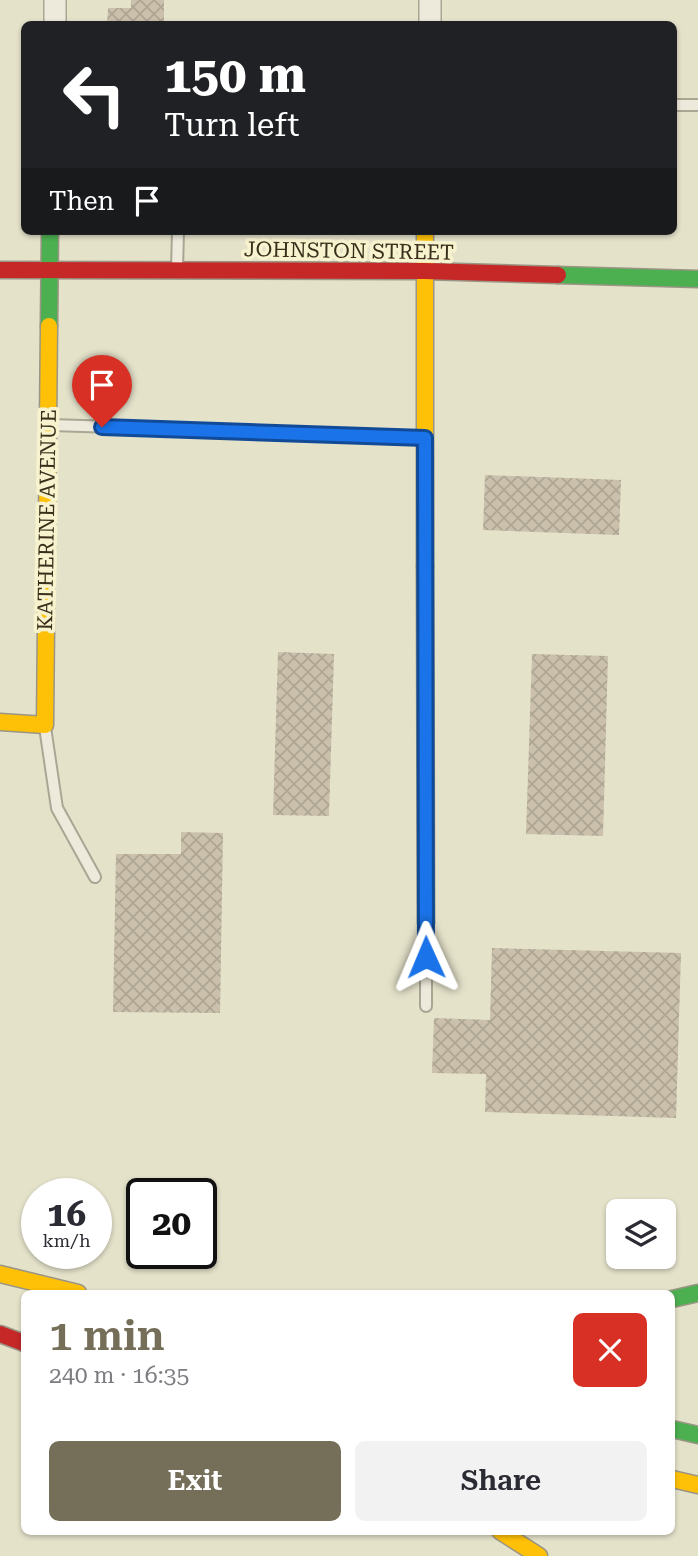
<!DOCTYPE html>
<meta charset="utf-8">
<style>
body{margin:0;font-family:"Roboto Serif",serif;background:#f2f2f3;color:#2b2b33;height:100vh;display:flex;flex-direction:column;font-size:26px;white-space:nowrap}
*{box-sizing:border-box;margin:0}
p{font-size:23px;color:#7c7c81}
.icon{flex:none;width:38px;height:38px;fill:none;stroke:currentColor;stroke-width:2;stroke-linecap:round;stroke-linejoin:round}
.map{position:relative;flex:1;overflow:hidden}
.side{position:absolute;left:21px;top:1290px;width:654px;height:245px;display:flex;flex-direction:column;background:#fff;border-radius:10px;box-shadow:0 2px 5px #0004}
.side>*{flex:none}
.banner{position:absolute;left:21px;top:21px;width:656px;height:214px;border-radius:10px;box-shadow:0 2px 5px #0004;background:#202124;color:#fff;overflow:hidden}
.fabs{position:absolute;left:606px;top:1199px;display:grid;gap:14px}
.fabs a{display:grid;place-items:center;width:70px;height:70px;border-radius:10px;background:#fff;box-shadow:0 2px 5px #0004;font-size:35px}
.speed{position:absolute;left:21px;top:1178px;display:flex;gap:14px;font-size:35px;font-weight:700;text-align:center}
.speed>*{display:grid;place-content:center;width:91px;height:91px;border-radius:50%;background:#fff;box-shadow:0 2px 5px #0004;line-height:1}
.speed small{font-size:18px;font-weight:400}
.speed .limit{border:4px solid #111;border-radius:10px;background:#fff;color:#111}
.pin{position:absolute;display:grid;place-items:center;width:60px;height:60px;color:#fff;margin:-72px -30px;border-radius:50% 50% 50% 0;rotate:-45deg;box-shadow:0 0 7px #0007}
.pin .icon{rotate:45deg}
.me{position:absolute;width:77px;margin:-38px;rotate:359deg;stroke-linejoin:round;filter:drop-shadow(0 0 5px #0008)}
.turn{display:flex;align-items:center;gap:24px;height:147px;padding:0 28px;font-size:32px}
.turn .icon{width:91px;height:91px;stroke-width:2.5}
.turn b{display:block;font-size:49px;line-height:60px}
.then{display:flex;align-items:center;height:66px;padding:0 28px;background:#0003;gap:14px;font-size:26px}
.round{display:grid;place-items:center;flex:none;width:74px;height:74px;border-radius:10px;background:#f2f2f3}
.headline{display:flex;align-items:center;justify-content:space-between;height:119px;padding:0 28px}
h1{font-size:42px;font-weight:600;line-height:52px;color:#756e58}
.cta{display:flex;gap:14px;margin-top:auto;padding:14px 28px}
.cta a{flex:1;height:80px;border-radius:10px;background:#756e58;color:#fff;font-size:28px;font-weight:600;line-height:80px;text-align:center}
.cta a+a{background:#f2f2f3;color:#2b2b33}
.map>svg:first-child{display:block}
.building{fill:url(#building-cross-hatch)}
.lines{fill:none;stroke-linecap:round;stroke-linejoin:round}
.lane-casing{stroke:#aaa694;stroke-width:14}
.street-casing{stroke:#aaa694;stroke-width:24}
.fast-casing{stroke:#9a9584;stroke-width:19}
.slow-casing{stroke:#9a9584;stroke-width:19}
.jam-casing{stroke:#9a9584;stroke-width:19}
.lane{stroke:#edeadc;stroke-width:10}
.street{stroke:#edeadc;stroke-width:21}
.fast{stroke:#4caf50;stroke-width:16}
.slow{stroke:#ffc107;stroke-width:16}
.jam{stroke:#c62828;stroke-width:16}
.route-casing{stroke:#114b97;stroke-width:18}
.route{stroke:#1a73e8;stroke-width:12}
.labels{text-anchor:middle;stroke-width:7;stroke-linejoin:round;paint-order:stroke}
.street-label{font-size:21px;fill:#392f1b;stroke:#f8f3cf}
</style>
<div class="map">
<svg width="698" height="1556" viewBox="0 0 698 1556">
<defs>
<pattern id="building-cross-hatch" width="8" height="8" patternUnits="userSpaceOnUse" patternTransform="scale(1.75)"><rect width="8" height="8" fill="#cac0ab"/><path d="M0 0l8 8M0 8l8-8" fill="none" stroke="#aea593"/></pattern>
</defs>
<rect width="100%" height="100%" fill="#e5e2ca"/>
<!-- building -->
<g class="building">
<polygon points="131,0 164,0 164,24 107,24 108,8 131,8"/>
<polygon points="485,475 621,480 619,535 483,530"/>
<polygon points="278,652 334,654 329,816 273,815"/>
<polygon points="532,654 608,656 603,836 526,834"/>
<polygon points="181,832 223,833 220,1013 113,1012 116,854 181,854"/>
<polygon points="492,948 681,953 676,1118 485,1112 486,1074 432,1073 434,1018 490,1020"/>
</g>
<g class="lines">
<defs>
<g id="lane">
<polyline points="674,105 698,105"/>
<polyline points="177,270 178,231"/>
<polyline points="51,425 423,437"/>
<polyline points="45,727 57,808 95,877"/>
<polyline points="426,925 426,1006"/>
</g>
<g id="street">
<polyline points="55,24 55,0"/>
<polyline points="430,24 430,0"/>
</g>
<g id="fast">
<polyline points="558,275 698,279"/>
<polyline points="49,326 50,231"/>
<polyline points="672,1299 698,1293"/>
<polyline points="672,1429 698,1435"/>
</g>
<g id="slow">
<polyline points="425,231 425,566"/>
<polyline points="0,722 45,725 49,326"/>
<polyline points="0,1274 78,1293"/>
<polyline points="672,1479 698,1485"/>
<polyline points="500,1531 539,1556"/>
</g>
<g id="jam">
<polyline points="0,270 424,271 558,275"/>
<polyline points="425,566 426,923"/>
<polyline points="0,1334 24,1343"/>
</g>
</defs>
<!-- lane casing -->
<use href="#lane" class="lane-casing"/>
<!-- street casing -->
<use href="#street" class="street-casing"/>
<!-- fast casing -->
<use href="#fast" class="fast-casing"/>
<!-- slow casing -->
<use href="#slow" class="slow-casing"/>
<!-- jam casing -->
<use href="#jam" class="jam-casing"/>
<!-- lane -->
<use href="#lane" class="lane"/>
<!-- street -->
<use href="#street" class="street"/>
<!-- fast -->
<use href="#fast" class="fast"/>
<!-- slow -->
<use href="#slow" class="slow"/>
<!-- jam -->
<use href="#jam" class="jam"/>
</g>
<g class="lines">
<defs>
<polyline id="route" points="102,427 425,438 426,957"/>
</defs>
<!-- route casing -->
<use href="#route" class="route-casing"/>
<!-- route -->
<use href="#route" class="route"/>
</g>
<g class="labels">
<!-- street labels -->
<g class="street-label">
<text transform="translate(349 251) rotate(1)" y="7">JOHNSTON STREET</text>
<text transform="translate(47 520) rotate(-89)" y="7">KATHERINE AVENUE</text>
</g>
</g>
</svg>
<div class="fabs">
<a><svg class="icon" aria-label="layers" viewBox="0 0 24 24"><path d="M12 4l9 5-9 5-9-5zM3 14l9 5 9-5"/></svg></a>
</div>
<div class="speed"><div>16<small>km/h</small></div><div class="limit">20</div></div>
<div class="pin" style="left:102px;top:427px;background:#d93025"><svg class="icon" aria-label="arrive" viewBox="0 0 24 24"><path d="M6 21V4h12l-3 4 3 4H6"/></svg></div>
<svg class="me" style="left:426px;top:957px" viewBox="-20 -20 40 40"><path d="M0-17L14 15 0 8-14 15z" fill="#1a73e8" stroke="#fff" stroke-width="4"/></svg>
<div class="banner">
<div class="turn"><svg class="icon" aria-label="left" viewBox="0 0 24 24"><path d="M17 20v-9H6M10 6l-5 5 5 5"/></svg><div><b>150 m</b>Turn left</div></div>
<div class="then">Then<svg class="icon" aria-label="arrive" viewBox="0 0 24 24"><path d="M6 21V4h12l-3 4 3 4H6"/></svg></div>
</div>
<section class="side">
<div class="headline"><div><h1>1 min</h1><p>240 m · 16:35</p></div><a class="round" style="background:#d93025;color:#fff"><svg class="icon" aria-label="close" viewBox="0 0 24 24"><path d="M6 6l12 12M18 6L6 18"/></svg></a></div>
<div class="cta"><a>Exit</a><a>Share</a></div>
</section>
</div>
